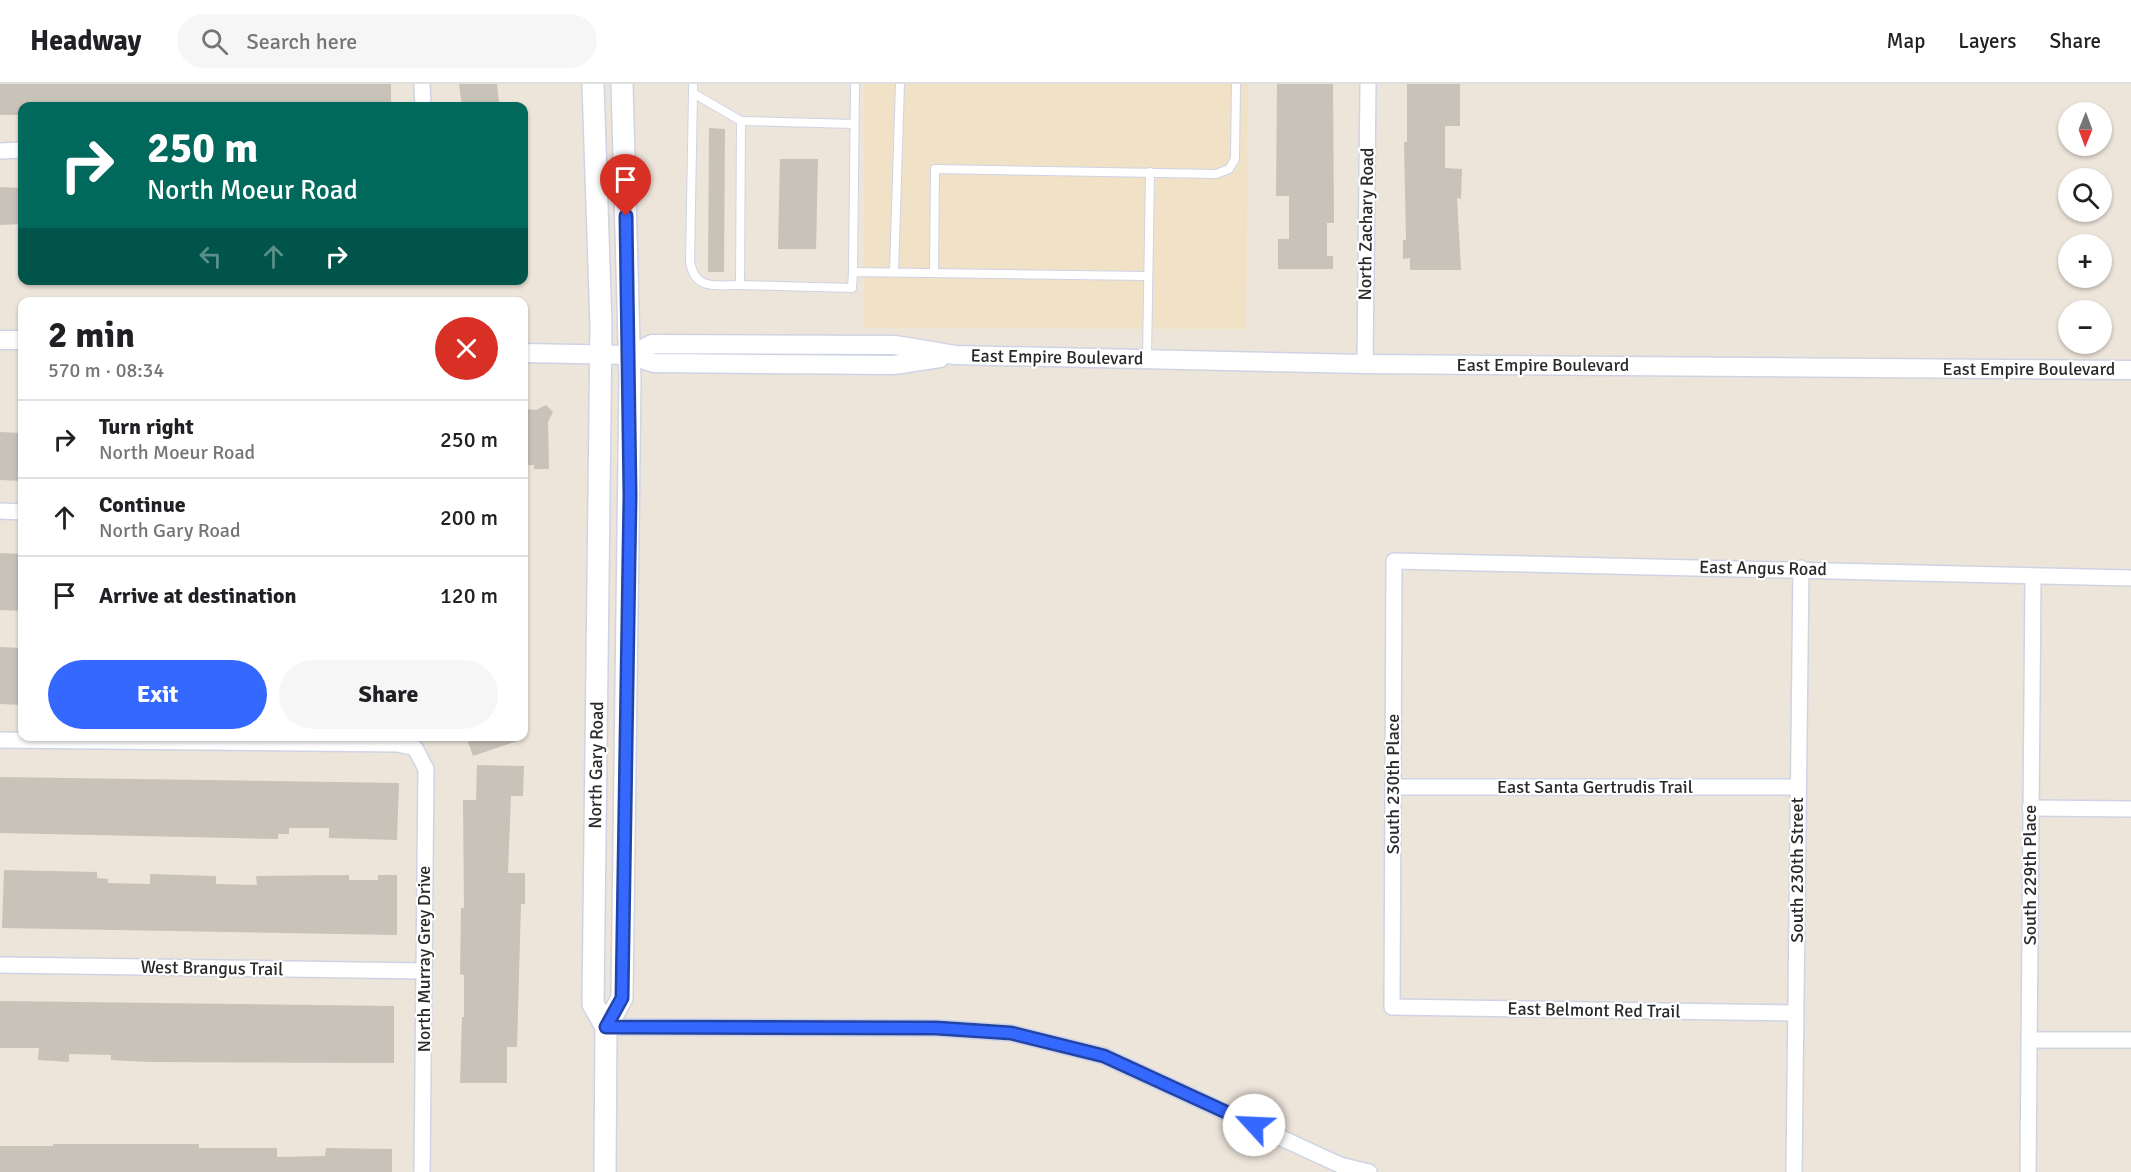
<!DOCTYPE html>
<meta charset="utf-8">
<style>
body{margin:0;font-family:Signika,sans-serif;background:#f6f6f6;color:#202124;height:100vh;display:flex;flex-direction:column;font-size:22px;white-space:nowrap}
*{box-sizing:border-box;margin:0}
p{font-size:20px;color:#757577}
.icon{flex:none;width:33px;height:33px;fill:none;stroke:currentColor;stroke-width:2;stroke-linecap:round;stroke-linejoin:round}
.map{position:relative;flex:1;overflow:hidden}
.panel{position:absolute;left:18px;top:213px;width:510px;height:444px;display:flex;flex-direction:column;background:#fff;border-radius:12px;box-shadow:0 2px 4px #0004}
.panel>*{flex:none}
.top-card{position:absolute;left:18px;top:18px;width:510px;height:183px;border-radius:12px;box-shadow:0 2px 4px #0004;background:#00695c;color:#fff;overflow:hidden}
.needle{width:39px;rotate:181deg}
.fabs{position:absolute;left:2058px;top:18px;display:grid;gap:12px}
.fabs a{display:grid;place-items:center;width:54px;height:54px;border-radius:50%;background:#fff;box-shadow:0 2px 4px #0004;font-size:30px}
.pin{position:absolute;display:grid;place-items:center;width:51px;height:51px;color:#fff;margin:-62px -26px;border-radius:50% 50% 50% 0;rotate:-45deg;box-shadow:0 0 6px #0007}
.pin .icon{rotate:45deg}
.me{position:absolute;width:66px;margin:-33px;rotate:295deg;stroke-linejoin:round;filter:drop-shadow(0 0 4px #0008)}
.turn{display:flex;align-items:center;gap:21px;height:126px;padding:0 30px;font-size:27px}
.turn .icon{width:78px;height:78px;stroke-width:2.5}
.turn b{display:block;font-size:42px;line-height:51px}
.lanes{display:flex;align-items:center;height:57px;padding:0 30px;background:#0003;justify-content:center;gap:30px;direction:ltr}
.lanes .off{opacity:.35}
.round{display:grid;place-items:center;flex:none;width:63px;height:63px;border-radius:32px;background:#f6f6f6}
.headline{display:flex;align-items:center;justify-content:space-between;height:102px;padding:0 30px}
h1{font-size:36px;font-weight:700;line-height:45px}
.primary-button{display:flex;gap:12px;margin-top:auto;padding:12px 30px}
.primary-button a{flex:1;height:69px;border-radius:36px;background:#3568ff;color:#fff;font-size:24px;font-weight:700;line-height:69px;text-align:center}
.primary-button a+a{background:#f6f6f6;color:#202124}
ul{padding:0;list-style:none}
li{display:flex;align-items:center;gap:18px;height:78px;padding:0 30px;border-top:2px solid #e0e0e0}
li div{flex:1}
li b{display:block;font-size:22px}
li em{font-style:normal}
header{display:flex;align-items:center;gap:36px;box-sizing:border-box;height:84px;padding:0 30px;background:#fff;border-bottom:2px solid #e0e0e0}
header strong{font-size:28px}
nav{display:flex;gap:33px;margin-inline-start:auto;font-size:21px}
.search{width:420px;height:54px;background:#f6f6f6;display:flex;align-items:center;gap:15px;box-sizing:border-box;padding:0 21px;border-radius:33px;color:#757577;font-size:22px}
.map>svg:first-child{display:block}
.education{fill:#f1e1c7}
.building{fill:#c8c2b9}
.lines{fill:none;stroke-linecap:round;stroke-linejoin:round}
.service-casing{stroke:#cfd4e4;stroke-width:10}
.minor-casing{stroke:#cfd4e4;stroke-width:18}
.tertiary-casing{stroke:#cfd4e4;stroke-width:21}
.secondary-casing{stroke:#cfd4e4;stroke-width:24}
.service{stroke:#fff;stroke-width:8}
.minor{stroke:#fff;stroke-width:15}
.tertiary{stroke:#fff;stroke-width:18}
.secondary{stroke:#fff;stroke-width:21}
.route-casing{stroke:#2244a6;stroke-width:15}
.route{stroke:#3568ff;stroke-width:10}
.labels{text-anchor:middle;stroke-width:4.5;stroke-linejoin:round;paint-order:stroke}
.street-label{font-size:18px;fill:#2a2a2a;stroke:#fff}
</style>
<header>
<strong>Headway</strong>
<div class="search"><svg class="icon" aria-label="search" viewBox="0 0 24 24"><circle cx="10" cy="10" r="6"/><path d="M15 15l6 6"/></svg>Search here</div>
<nav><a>Map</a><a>Layers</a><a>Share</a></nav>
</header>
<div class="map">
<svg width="2131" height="1088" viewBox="0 0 2131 1088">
<rect width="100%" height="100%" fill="#ede4da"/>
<!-- education -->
<polygon class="education" points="864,0 1248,0 1246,245 864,244"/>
<!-- building -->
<g class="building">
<polygon points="0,0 391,0 391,18 241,22 22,22 22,31 0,31"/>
<polygon points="459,0 497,0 499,18 462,22"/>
<polygon points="1277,0 1333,0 1334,139 1327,139 1327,172 1333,172 1333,185 1278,185 1278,155 1289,155 1289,112 1276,112"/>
<polygon points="1407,0 1460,0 1460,42 1445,42 1445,84 1462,85 1461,115 1457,114 1461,186 1410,186 1410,174 1403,175 1403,156 1406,156 1404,58 1407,58"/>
<polygon points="709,44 725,45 724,188 708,188"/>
<polygon points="780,75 818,75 816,165 778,165"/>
<polygon points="0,103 22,104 22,140 0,141"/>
<polygon points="546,321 553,328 548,338 549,385 534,385 534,381 524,381 524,325 536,326"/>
<polygon points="0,348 22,349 22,397 0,396"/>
<polygon points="0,469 22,470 22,527 0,526"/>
<polygon points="0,563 22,564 22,621 0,620"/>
<polygon points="466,652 523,652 523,655 473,672"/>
<polygon points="477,681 524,682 523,712 511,712 508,789 525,789 525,820 521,820 517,963 507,963 507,999 460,999 462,933 464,933 464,891 460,890 461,824 464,824 463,716 476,716"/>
<polygon points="0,693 399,699 397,756 329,754 329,744 289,744 289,750 278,750 278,755 0,749"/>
<polygon points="4,786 97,788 97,794 108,795 108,799 150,800 150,790 216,792 216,800 257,801 256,792 349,791 349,796 378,796 378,791 397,791 397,851 2,844"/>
<polygon points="0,917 394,922 394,979 148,978 111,976 111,971 69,970 69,978 38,976 39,964 0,964"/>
<polygon points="53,1060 199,1060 199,1064 277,1064 277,1073 325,1072 326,1064 392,1065 392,1088 0,1088 0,1062 53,1062"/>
</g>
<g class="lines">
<defs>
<g id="service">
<polyline points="693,0 693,9 741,37 740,201 852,204 853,188 1147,192"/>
<path d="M693,9l-3,169c5,29 26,23 50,23"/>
<polyline points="741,37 854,40"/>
<polyline points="853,188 855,0"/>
<polyline points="894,188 900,0"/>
<polyline points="934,189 935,85 1216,90 1229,85 1235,75 1236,0"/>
<polyline points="1147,274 1150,88"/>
</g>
<g id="minor">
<polyline points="422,0 423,22"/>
<polyline points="0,67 22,66"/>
<polyline points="1365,280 1368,0"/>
<polyline points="0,427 22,428"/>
<polyline points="0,656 398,660 415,664 426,685 422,1088"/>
<polyline points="1393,703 1798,703"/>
<polyline points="2030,724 2131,725"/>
<polyline points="0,881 424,887"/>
<polyline points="1796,929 1392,923 1394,477 2131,494"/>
<polyline points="606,943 936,944 1011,949 1104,972 1340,1081 1369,1088"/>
<polyline points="2029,956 2131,956"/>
<polyline points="1794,1088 1801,484"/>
<polyline points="2028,1088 2033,494"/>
</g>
<g id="tertiary">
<polyline points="0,256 22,256"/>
<polyline points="524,269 630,271 654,279 894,281 940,274"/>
<polyline points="630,271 652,260 895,261 955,271 1365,280 2131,286"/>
</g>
<g id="secondary">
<polyline points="593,0 601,242 593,920 606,943 605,1088"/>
<polyline points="606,943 622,914 630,296 622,0"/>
</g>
</defs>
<!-- service casing -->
<use href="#service" class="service-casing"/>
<!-- minor casing -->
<use href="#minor" class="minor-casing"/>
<!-- tertiary casing -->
<use href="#tertiary" class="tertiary-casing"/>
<!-- secondary casing -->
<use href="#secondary" class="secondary-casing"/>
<!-- service -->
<use href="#service" class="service"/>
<!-- minor -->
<use href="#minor" class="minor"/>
<!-- tertiary -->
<use href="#tertiary" class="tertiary"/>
<!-- secondary -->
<use href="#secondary" class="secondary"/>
</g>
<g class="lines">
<defs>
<polyline id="route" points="626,132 630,411 622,914 606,943 936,944 1011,949 1104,972 1254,1041"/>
</defs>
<!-- route casing -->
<use href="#route" class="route-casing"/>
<!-- route -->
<use href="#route" class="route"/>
</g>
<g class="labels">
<!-- street labels -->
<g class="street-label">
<text transform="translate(1366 140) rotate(-89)" y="6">North Zachary Road</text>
<text transform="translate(1057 273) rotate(1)" y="6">East Empire Boulevard</text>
<text x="1543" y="287">East Empire Boulevard</text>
<text x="2029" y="291">East Empire Boulevard</text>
<text transform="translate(1763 484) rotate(1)" y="6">East Angus Road</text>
<text transform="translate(596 681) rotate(-89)" y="6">North Gary Road</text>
<text transform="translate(1393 700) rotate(-90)" y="6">South 230th Place</text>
<text x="1595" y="709">East Santa Gertrudis Trail</text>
<text transform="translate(1797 786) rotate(-90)" y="6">South 230th Street</text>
<text transform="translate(2030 791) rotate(-90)" y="6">South 229th Place</text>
<text transform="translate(424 875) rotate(-90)" y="6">North Murray Grey Drive</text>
<text transform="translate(212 884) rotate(1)" y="6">West Brangus Trail</text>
<text transform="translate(1594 926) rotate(1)" y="6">East Belmont Red Trail</text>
</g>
</g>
</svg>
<div class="fabs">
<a><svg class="needle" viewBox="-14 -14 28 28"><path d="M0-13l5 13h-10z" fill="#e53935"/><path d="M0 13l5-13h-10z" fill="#757577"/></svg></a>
<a><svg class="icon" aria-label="search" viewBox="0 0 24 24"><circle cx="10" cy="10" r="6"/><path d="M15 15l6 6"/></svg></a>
<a>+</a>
<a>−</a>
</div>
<div class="pin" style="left:626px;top:132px;background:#d93025"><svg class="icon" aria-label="arrive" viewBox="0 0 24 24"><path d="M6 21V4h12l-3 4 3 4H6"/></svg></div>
<svg class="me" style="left:1254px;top:1041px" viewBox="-20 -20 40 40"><circle r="19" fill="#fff"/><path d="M0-13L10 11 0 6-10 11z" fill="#3568ff"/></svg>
<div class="top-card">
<div class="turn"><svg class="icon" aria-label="right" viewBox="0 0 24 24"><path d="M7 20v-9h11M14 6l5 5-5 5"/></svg><div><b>250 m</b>North Moeur Road</div></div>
<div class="lanes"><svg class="icon off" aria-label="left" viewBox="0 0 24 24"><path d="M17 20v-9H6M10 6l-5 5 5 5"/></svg><svg class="icon off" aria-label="ahead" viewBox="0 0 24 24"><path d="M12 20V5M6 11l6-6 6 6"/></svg><svg class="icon" aria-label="right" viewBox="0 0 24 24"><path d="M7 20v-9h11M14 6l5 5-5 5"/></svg></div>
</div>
<section class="panel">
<div class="headline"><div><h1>2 min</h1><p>570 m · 08:34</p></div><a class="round" style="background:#d93025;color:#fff"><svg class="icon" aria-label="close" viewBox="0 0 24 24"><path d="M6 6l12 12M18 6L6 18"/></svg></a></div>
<ul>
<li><svg class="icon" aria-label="right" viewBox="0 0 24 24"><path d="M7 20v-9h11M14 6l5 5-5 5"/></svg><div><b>Turn right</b><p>North Moeur Road</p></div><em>250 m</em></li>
<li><svg class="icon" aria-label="ahead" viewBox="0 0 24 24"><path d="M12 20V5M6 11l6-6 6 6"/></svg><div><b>Continue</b><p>North Gary Road</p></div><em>200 m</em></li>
<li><svg class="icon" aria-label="arrive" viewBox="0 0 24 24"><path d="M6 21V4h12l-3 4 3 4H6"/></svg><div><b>Arrive at destination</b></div><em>120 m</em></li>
</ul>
<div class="primary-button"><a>Exit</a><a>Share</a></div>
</section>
</div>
